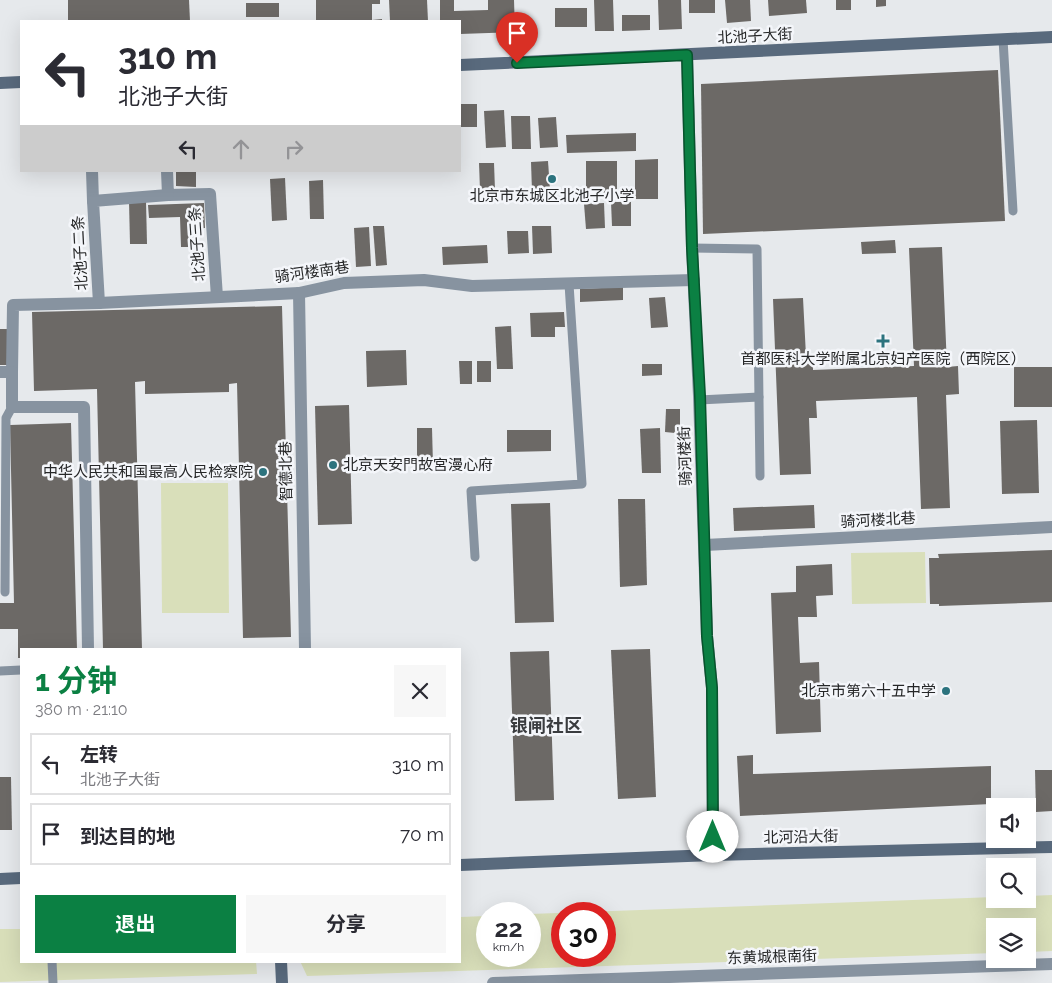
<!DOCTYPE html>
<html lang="zh">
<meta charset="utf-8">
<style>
body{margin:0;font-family:Raleway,"Noto Sans SC",sans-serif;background:#f7f7f7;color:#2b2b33;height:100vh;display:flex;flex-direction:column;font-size:19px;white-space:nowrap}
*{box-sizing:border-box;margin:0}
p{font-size:16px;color:#7c7c81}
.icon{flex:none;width:28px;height:28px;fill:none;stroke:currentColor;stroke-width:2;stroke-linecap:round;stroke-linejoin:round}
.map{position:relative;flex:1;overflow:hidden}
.drawer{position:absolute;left:20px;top:648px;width:441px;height:315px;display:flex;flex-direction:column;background:#fff;border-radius:0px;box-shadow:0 5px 20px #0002}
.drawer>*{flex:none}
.guide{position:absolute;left:20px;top:20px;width:441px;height:152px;border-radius:0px;box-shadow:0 5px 20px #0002;background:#fff;color:#2b2b33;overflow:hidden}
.buttons{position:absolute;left:986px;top:798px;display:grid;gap:10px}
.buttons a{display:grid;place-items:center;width:50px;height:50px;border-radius:0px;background:#fff;box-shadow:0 5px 20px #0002;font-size:25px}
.speed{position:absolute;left:476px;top:902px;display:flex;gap:10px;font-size:25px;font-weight:700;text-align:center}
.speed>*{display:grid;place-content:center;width:65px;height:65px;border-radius:50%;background:#fff;box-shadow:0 5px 20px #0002;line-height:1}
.speed small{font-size:12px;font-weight:400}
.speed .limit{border:8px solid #d22;background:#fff;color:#111}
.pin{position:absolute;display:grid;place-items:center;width:42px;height:42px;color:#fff;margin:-51px -21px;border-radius:50% 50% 50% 0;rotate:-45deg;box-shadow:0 0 5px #0007}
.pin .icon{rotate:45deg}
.me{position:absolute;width:55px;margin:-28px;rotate:0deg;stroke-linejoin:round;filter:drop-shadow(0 0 4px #0008)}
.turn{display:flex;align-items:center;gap:18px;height:105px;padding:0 15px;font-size:22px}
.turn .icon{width:65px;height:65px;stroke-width:2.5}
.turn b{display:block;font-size:35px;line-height:42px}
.lanes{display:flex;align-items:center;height:48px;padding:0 15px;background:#0003;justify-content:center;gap:25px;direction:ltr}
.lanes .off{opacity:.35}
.round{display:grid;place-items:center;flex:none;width:52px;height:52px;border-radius:0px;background:#f7f7f7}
.head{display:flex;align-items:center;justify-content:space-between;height:85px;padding:0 15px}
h1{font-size:30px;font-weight:700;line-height:38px;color:#0b8043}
.button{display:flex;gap:10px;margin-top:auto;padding:10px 15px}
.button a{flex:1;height:58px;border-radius:0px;background:#0b8043;color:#fff;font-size:20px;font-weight:700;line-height:58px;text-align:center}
.button a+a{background:#f7f7f7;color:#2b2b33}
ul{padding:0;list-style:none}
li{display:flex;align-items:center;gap:15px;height:62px;margin:0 10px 8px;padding:0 5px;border:2px solid #e1e1e2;border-radius:0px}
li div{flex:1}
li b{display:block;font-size:19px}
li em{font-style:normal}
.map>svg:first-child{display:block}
.green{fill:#d9dfba;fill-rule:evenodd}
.building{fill:#6c6966}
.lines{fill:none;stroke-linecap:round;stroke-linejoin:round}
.lane{stroke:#8793a0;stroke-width:9}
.street{stroke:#8793a0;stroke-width:12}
.secondary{stroke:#596a7d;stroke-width:12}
.route-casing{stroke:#07532c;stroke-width:12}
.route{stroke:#0b8043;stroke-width:9}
.poi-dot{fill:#2c737e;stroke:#f4f6fa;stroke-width:2}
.labels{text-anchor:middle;stroke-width:5;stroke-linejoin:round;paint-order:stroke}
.street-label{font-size:15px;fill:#262728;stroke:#f4f6fa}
.poi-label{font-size:15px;fill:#262728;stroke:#f4f6fa}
.quarter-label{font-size:18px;font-weight:bold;fill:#3a3c3f;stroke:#f4f6fa}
</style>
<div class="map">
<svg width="1052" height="983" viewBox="0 0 1052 983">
<rect width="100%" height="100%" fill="#e6e9ec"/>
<!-- green -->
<g class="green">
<polygon points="161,483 228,483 229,613 162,613"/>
<polygon points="925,552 926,603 852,604 851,553"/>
<path d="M1052,895v56l-24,1v-26h-33v27l-688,23 -7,-15h160v-44l27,-1 1,40h42v-42l465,-17v2h33v-3zM562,914h43v42h-43z"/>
<polygon points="0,929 21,929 21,961 256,961 257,974 0,982"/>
</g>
<!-- building -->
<g class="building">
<polygon points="68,0 189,0 190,21 68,21"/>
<polygon points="316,0 380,0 380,4 372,4 372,20 382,19 382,21 316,21"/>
<polygon points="389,0 427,0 428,21 390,21"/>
<polygon points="440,0 454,0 454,11 488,10 488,0 514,0 515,32 460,34 460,21 440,21"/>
<polygon points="594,0 613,0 614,31 595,31"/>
<polygon points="658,0 681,0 682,29 659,30"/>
<rect x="689" y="0" width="26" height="13"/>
<polygon points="725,0 750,0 751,21 727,23"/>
<polygon points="768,0 806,0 807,13 769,16"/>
<rect x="836" y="0" width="15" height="10"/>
<polygon points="876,0 886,0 886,6 876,7"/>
<rect x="246" y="3" width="33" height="14"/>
<rect x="555" y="8" width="32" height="19"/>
<polygon points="622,15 650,15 650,30 622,31"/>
<polygon points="998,70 1005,221 703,234 701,84"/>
<rect x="460" y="104" width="17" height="23"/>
<polygon points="504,110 506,147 486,148 484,111"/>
<polygon points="511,116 530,116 531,149 512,149"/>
<polygon points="556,117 558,147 540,148 538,118"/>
<polygon points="636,133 636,151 567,153 566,135"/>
<polygon points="658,159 658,199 635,199 635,160"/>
<polygon points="548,161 550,190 532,191 531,162"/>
<rect x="586" y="161" width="31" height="36"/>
<polygon points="479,163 494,163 495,190 480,190"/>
<polygon points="176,171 196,171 196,187 176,186"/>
<polygon points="285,178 287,220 272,221 270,179"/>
<polygon points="323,180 324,219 310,219 309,181"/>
<polygon points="129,201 146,201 147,244 130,244"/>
<polygon points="611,202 631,202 631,226 612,226"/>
<polygon points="204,203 205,228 194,229 195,247 181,247 180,217 149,218 148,205"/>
<polygon points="604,203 605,228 586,229 584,204"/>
<polygon points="373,226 384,226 387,265 376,266"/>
<polygon points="532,226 551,226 552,253 533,254"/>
<polygon points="369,227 371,266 356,267 354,228"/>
<polygon points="507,231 528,231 529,253 508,254"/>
<polygon points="895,240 896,253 862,254 861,242"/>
<polygon points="487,245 488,263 443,265 442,247"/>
<polygon points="942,247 947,367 958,366 959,394 946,395 950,508 921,509 917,397 816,401 817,418 809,418 811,474 780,475 773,299 803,298 806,356 813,355 813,370 914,366 909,248"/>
<polygon points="623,287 623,300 580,302 580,289"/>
<polygon points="665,297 668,327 651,328 649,298"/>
<polygon points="282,306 291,637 243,638 237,383 229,384 229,392 145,394 145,381 135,382 142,649 103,649 97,389 34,391 32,312"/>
<polygon points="564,312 565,327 555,327 555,337 531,337 530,313"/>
<polygon points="511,326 513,369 497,369 495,327"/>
<polygon points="0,329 9,329 7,365 0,365"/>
<polygon points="406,350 407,385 367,387 366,351"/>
<polygon points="459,361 472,361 472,384 460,384"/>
<rect x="477" y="361" width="14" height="21"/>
<polygon points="642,364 662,364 662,375 642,376"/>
<rect x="1014" y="367" width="38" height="40"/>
<polygon points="349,405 352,524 318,525 315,406"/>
<polygon points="666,409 680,409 680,430 675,433 665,432"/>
<polygon points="1037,420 1039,493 1002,494 1000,421"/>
<polygon points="71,423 77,649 21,649 21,658 18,658 18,629 0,629 0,603 14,603 10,425"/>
<polygon points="417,428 432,428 433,465 417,465"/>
<polygon points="660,428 661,473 642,473 640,429"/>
<polygon points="507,430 551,430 551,451 507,452"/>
<polygon points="618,499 645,499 647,585 620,587"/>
<polygon points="550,503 554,622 515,623 511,504"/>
<polygon points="814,505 815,528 734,531 733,508"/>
<polygon points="1052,550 1052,602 939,606 939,604 930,604 929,558 939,558 938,554"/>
<polygon points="832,564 833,595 816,596 817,617 798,617 800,663 819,662 821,732 776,734 771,593 796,592 796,566"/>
<polygon points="650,649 656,797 618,799 611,650"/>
<polygon points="549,651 554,800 515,801 510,652"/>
<polygon points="753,755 753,774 991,766 991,804 740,816 737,756"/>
<polygon points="1035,770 1052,770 1052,811 1036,812"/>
<polygon points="0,777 11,777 12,830 0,830"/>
</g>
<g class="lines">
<!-- lane -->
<g class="lane">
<polyline points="1003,39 1013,211"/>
<polyline points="692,248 757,249 760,476"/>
<polyline points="699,400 759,397"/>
<polyline points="475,557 471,491 582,484 569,284"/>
<polyline points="5,592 6,418 12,407"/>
<polyline points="0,671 21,670"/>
<polyline points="52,961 53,983"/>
</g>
<!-- street -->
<g class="street">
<polyline points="687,55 692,248 699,396 707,636 712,688 713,855"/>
<polyline points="92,171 93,201"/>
<polyline points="167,171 168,195 210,194 217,297"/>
<polyline points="299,293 305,649"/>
<polyline points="99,303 93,201 168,195"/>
<polyline points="0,372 12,372 13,305 99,303 299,293 344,283 424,280 472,286 694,280"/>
<polyline points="12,372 12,407 84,407 88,649"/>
<polyline points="705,545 1052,527"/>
<polyline points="493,983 1052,964"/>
</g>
<!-- secondary -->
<g class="secondary">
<polyline points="460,65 1052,37"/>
<polyline points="0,83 21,82"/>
<polyline points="460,865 713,855 1052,847"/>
<polyline points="0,879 21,878"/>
<polyline points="281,961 282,983"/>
</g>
</g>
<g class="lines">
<defs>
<polyline id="route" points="517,63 687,55 692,248 700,396 707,636 712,688 713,837"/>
</defs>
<!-- route casing -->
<use href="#route" class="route-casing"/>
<!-- route -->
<use href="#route" class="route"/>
</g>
<!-- markers -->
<g class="poi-dot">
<circle cx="552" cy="179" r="5"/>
<path d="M880.5 333.5h5v5h5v5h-5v5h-5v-5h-5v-5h5z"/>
<circle cx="333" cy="465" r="5"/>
<circle cx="263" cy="472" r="5"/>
<circle cx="946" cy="691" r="5"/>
</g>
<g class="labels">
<!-- street labels -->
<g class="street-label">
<text transform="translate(755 36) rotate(-3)" y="5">北池子大街</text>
<text transform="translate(197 244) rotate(-94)" y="5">北池子三条</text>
<text transform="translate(80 253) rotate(-93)" y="5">北池子二条</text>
<text transform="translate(312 272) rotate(-8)" y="5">骑河楼南巷</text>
<text transform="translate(685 456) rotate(-92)" y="5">骑河楼街</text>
<text transform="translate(286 471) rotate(-91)" y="5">智德北巷</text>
<text transform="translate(878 520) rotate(-3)" y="5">骑河楼北巷</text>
<text transform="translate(801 837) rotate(-1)" y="5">北河沿大街</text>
<text transform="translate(772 957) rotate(-2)" y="5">东黄城根南街</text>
</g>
<!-- poi labels -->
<g class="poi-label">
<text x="552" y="201">北京市东城区北池子小学</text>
<text x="883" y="364">首都医科大学附属北京妇产医院（西院区）</text>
<text x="343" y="470" text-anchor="start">北京天安門故宮漫心府</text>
<text x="253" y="477" text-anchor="end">中华人民共和国最高人民检察院</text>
<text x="936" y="696" text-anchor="end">北京市第六十五中学</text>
</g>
<!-- quarter labels -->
<g class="quarter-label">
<text x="546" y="732">银闸社区</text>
</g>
</g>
</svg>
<div class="buttons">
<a><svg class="icon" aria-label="sound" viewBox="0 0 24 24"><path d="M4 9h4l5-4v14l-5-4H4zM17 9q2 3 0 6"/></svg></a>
<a><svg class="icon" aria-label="search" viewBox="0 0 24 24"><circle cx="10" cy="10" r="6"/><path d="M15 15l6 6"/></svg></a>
<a><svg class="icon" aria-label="layers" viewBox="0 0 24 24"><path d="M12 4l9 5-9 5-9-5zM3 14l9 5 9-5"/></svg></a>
</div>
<div class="speed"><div>22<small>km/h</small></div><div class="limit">30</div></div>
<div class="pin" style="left:517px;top:63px;background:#d93025"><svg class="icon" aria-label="arrive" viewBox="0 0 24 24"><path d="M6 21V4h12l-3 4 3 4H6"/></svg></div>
<svg class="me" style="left:713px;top:837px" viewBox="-20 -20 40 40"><circle r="19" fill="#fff"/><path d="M0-13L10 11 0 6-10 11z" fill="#0b8043"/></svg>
<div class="guide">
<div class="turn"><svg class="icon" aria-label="left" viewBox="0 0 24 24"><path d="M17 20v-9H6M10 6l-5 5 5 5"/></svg><div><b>310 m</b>北池子大街</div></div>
<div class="lanes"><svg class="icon" aria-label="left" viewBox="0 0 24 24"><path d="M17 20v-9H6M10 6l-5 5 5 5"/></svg><svg class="icon off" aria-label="ahead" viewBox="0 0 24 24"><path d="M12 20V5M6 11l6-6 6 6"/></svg><svg class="icon off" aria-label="right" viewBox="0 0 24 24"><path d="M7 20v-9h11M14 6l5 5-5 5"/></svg></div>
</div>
<section class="drawer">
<div class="head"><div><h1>1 分钟</h1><p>380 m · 21:10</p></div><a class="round"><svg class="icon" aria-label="close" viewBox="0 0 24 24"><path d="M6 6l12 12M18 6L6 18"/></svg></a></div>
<ul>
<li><svg class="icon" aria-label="left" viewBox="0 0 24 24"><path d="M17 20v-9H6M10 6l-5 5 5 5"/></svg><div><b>左转</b><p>北池子大街</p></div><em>310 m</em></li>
<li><svg class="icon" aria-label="arrive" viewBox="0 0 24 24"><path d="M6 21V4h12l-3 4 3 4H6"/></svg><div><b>到达目的地</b></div><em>70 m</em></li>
</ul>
<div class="button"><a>退出</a><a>分享</a></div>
</section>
</div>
